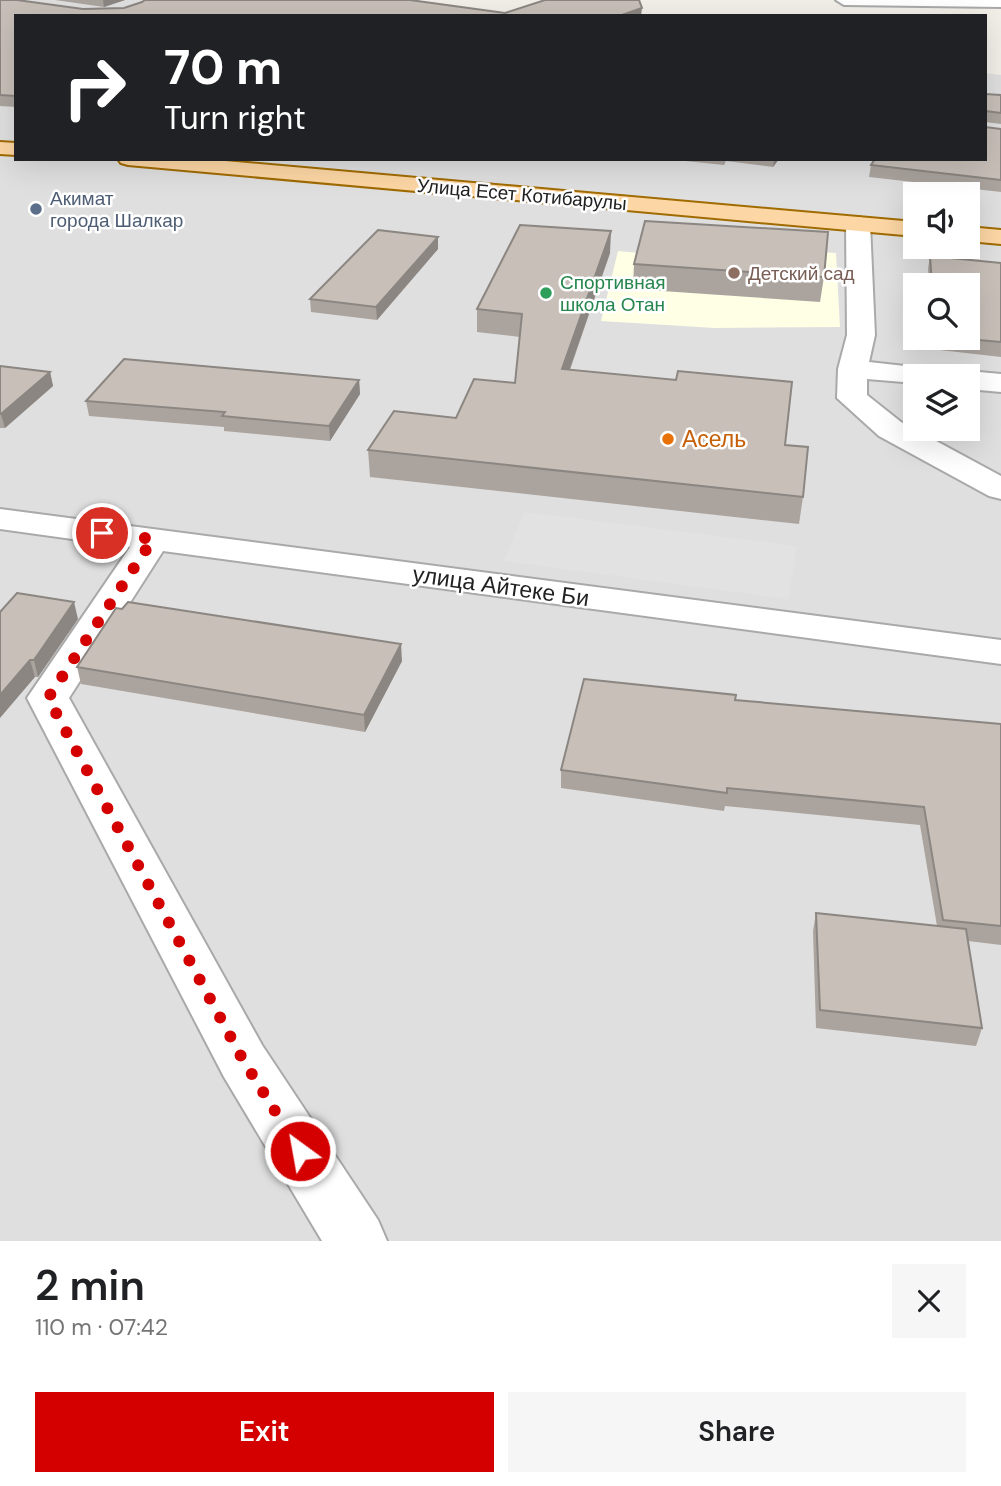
<!DOCTYPE html>
<meta charset="utf-8">
<style>
body{margin:0;font-family:"DM Sans",sans-serif;background:#f6f6f6;color:#202124;height:100vh;display:flex;flex-direction:column;font-size:26px;white-space:nowrap}
*{box-sizing:border-box;margin:0}
p{font-size:23px;color:#757577}
.icon{flex:none;width:38px;height:38px;fill:none;stroke:currentColor;stroke-width:2;stroke-linecap:round;stroke-linejoin:round}
.map{position:relative;height:1241px;overflow:hidden}
.details{display:flex;flex-direction:column;background:#fff;flex:1}
.details>*{flex:none}
.guide{position:absolute;left:14px;top:14px;width:973px;height:147px;border-radius:0px;box-shadow:0 7px 28px #0002;background:#202124;color:#fff;overflow:hidden}
.tools{position:absolute;left:903px;top:182px;display:grid;gap:14px}
.tools a{display:grid;place-items:center;width:77px;height:77px;border-radius:0px;background:#fff;box-shadow:0 7px 28px #0002;font-size:35px}
.pin{position:absolute;display:grid;place-items:center;width:60px;height:60px;color:#fff;margin:-30px;border:4px solid #fff;border-radius:50%;box-shadow:0 2px 7px #0007}
.me{position:absolute;width:77px;margin:-38px;rotate:328deg;stroke-linejoin:round;filter:drop-shadow(0 0 5px #0008)}
.turn{display:flex;align-items:center;gap:24px;height:147px;padding:0 35px;font-size:32px}
.turn .icon{width:91px;height:91px;stroke-width:2.5}
.turn b{display:block;font-size:49px;line-height:60px}
.round{display:grid;place-items:center;flex:none;width:74px;height:74px;border-radius:0px;background:#f6f6f6}
.overview{display:flex;align-items:center;justify-content:space-between;height:119px;padding:0 35px}
h1{font-size:42px;font-weight:600;line-height:52px}
.cta{display:flex;gap:14px;margin-top:auto;padding:14px 35px}
.cta a{flex:1;height:80px;border-radius:0px;background:#d40000;color:#fff;font-size:28px;font-weight:600;line-height:80px;text-align:center}
.cta a+a{background:#f6f6f6;color:#202124}
.map>svg:first-child{display:block}
.residential{fill:#e0dfdf;fill-rule:evenodd}
.education{fill:#ffffe5}
.parking{fill:#e2e2e2}
.lines{fill:none;stroke-linecap:round;stroke-linejoin:round}
.minor-casing{stroke:#a9a9a9;stroke-width:4}
.major-casing{stroke:#a06b00;stroke-width:4}
.minor{fill:#fff;fill-rule:evenodd}
.major{fill:#fcd6a4;fill-rule:evenodd}
.wall{fill:#aba49e}
.shaded-wall{fill:#8b8681}
.building{fill:#c7bfb8;stroke:#8b8681;stroke-width:2}
.route{stroke:#d40000;stroke-width:12;stroke-dasharray:0 21.6}
.service-dot{fill:#5c6f8a;stroke:#fff;stroke-width:2.5}
.education-dot{fill:#8d6e63;stroke:#fff;stroke-width:2.5}
.leisure-dot{fill:#2e9e5b;stroke:#fff;stroke-width:2.5}
.food-dot{fill:#e8710a;stroke:#fff;stroke-width:2.5}
.labels{text-anchor:middle;stroke-width:5;stroke-linejoin:round;paint-order:stroke}
.far-street-label{font-size:19px;fill:#222;stroke:#fff}
.far-service-label{font-size:19px;fill:#4e5e75;stroke:#fff;text-anchor:start}
.far-education-label{font-size:19px;fill:#785e54;stroke:#fff;text-anchor:start}
.far-leisure-label{font-size:19px;fill:#27864d;stroke:#fff;text-anchor:start}
.food-label{font-size:23px;fill:#c56008;stroke:#fff;text-anchor:start}
.street-label{font-size:23px;fill:#222;stroke:#fff}
</style>
<div class="map">
<svg width="1001" height="1241" viewBox="0 0 1001 1241">
<rect width="100%" height="100%" fill="#f2efe9"/>
<!-- residential -->
<path class="residential" d="M0,0h368l-352,16v143h969v-86l16,2v1166h-1001zM915,194h53v53h-53zM915,285h53v53h-53zM915,376h53v53h-53z"/>
<!-- education -->
<polygon class="education" points="653,241 836,253 840,327 715,328 601,321 618,251 651,254"/>
<!-- parking -->
<polygon class="parking" points="524,512 797,546 788,599 504,561"/>
<g class="lines">
<defs>
<g id="minor">
<polygon points="836,0 1001,0 1001,7 844,5"/>
<polygon points="858,217 866,219 870,224 875,335 869,362 941,370 946,376 915,376 915,383 867,379 867,395 901,422 1001,476 1001,499 989,496 879,436 837,398 838,369 847,335 846,224 850,219"/>
<polygon points="968,371 1001,374 1001,392 968,389 968,376 956,376"/>
<polygon points="0,509 1001,640 1001,664 163,551 69,698 262,1045 378,1220 387,1241 322,1241 224,1077 27,698 130,547 0,529"/>
</g>
<g id="major">
<polygon points="0,142 16,143 16,155 0,154"/>
<polygon points="118,159 203,159 915,222 915,236 128,165 121,163"/>
<polygon points="968,227 1001,230 1001,244 968,241"/>
</g>
</defs>
<!-- minor casing -->
<use href="#minor" class="minor-casing"/>
<!-- major casing -->
<use href="#major" class="major-casing"/>
<!-- minor -->
<use href="#minor" class="minor"/>
<!-- major -->
<use href="#major" class="major"/>
</g>
<!-- wall -->
<g class="wall">
<polygon points="0,0 83,9 505,13 641,16 16,16 16,107 0,106"/>
<polygon points="55,0 125,0 104,7"/>
<polygon points="985,94 1001,95 1001,124 985,122"/>
<polygon points="1001,129 1001,192 869,177 871,165"/>
<polygon points="666,159 779,159 773,167 726,161 724,165"/>
<polygon points="438,237 438,249 377,320 311,312 310,299"/>
<polygon points="610,253 570,370 785,445 803,497 799,524 370,477 368,450 456,418 515,383 520,337 477,332 477,309"/>
<polygon points="930,256 1001,263 1001,357 931,349 931,338 968,338 968,285 929,285 928,269"/>
<polygon points="634,264 824,277 820,302 633,289"/>
<polygon points="0,366 50,372 53,386 5,428 0,428"/>
<polygon points="359,380 360,394 330,441 224,431 224,427 89,416 86,401"/>
<polygon points="0,612 78,619 38,677 35,677"/>
<polygon points="402,661 365,732 81,684 77,667"/>
<polygon points="735,700 1001,724 1001,945 968,941 982,1028 976,1046 816,1028 813,931 816,913 937,926 920,825 725,806 724,811 561,788 561,770"/>
</g>
<!-- shaded-wall -->
<g class="shaded-wall">
<polygon points="103,0 125,0 104,7"/>
<polygon points="642,8 641,16 619,16"/>
<polygon points="774,159 779,159 773,167"/>
<polygon points="611,231 610,253 561,394 562,369"/>
<polygon points="438,237 438,249 377,320 376,307"/>
<polygon points="50,372 53,386 5,428 1,414"/>
<polygon points="359,380 360,394 330,441 329,426"/>
<polygon points="74,602 78,619 38,677 34,660"/>
<polygon points="401,644 402,661 365,732 364,715"/>
<polygon points="30,660 35,677 0,718 0,695"/>
</g>
<!-- building -->
<g class="building">
<polygon points="0,0 17,0 83,9 124,8 142,2 145,0 410,0 505,13 545,0 639,0 642,8 619,16 16,16 16,96 0,95"/>
<polygon points="985,94 1001,95 1001,113 985,111 985,121"/>
<polygon points="985,127 1001,129 1001,180 871,165 875,159 985,159"/>
<polygon points="645,221 828,232 824,277 634,264"/>
<polygon points="520,225 611,231 562,369 676,380 678,371 792,382 785,445 808,447 803,497 368,450 394,411 456,418 474,379 515,383 522,314 477,309"/>
<polygon points="378,230 438,237 376,307 310,299"/>
<polygon points="930,256 1001,263 1001,342 956,338 968,338 968,285 932,285"/>
<polygon points="124,359 359,380 329,426 222,416 225,412 86,401"/>
<polygon points="0,366 50,372 1,414 0,413"/>
<polygon points="17,593 74,602 34,660 30,660 0,695 0,612"/>
<polygon points="128,602 401,644 364,715 77,667 116,608 122,609"/>
<polygon points="584,679 736,695 735,700 1001,724 1001,926 943,920 924,807 727,788 727,793 561,770"/>
<polygon points="816,913 966,929 982,1028 820,1010"/>
</g>
<g class="lines">
<!-- route -->
<polyline class="route" points="102,533 153,539 48,698 243,1060 300,1151"/>
</g>
<!-- markers -->
<circle class="service-dot" cx="36" cy="209" r="7"/>
<circle class="education-dot" cx="734" cy="273" r="7"/>
<circle class="leisure-dot" cx="546" cy="293" r="7"/>
<circle class="food-dot" cx="668" cy="439" r="7"/>
<g class="labels">
<!-- far-street labels -->
<g class="far-street-label">
<text transform="translate(522 194) rotate(5)" y="7">Улица Есет Котибарулы</text>
</g>
<!-- far-service labels -->
<g class="far-service-label">
<text x="50" y="205">Акимат<tspan x="50" dy="22">города Шалкар</tspan></text>
</g>
<!-- far-education labels -->
<g class="far-education-label">
<text x="748" y="280">Детский сад</text>
</g>
<!-- far-leisure labels -->
<g class="far-leisure-label">
<text x="560" y="289">Спортивная<tspan x="560" dy="22">школа Отан</tspan></text>
</g>
<!-- food labels -->
<g class="food-label">
<text x="682" y="447">Асель</text>
</g>
<!-- street labels -->
<g class="street-label">
<text transform="translate(501 586) rotate(8)" y="8">улица Айтеке Би</text>
</g>
</g>
</svg>
<div class="tools">
<a><svg class="icon" aria-label="sound" viewBox="0 0 24 24"><path d="M4 9h4l5-4v14l-5-4H4zM17 9q2 3 0 6"/></svg></a>
<a><svg class="icon" aria-label="search" viewBox="0 0 24 24"><circle cx="10" cy="10" r="6"/><path d="M15 15l6 6"/></svg></a>
<a><svg class="icon" aria-label="layers" viewBox="0 0 24 24"><path d="M12 4l9 5-9 5-9-5zM3 14l9 5 9-5"/></svg></a>
</div>
<div class="pin" style="left:102px;top:533px;background:#d93025"><svg class="icon" aria-label="arrive" viewBox="0 0 24 24"><path d="M6 21V4h12l-3 4 3 4H6"/></svg></div>
<svg class="me" style="left:300px;top:1151px" viewBox="-20 -20 40 40"><circle r="17" fill="#d40000" stroke="#fff" stroke-width="3"/><path d="M0-11L8 9 0 5-8 9z" fill="#fff"/></svg>
<div class="guide">
<div class="turn"><svg class="icon" aria-label="right" viewBox="0 0 24 24"><path d="M7 20v-9h11M14 6l5 5-5 5"/></svg><div><b>70 m</b>Turn right</div></div>
</div>
</div>
<section class="details">
<div class="overview"><div><h1>2 min</h1><p>110 m · 07:42</p></div><a class="round"><svg class="icon" aria-label="close" viewBox="0 0 24 24"><path d="M6 6l12 12M18 6L6 18"/></svg></a></div>
<div class="cta"><a>Exit</a><a>Share</a></div>
</section>
